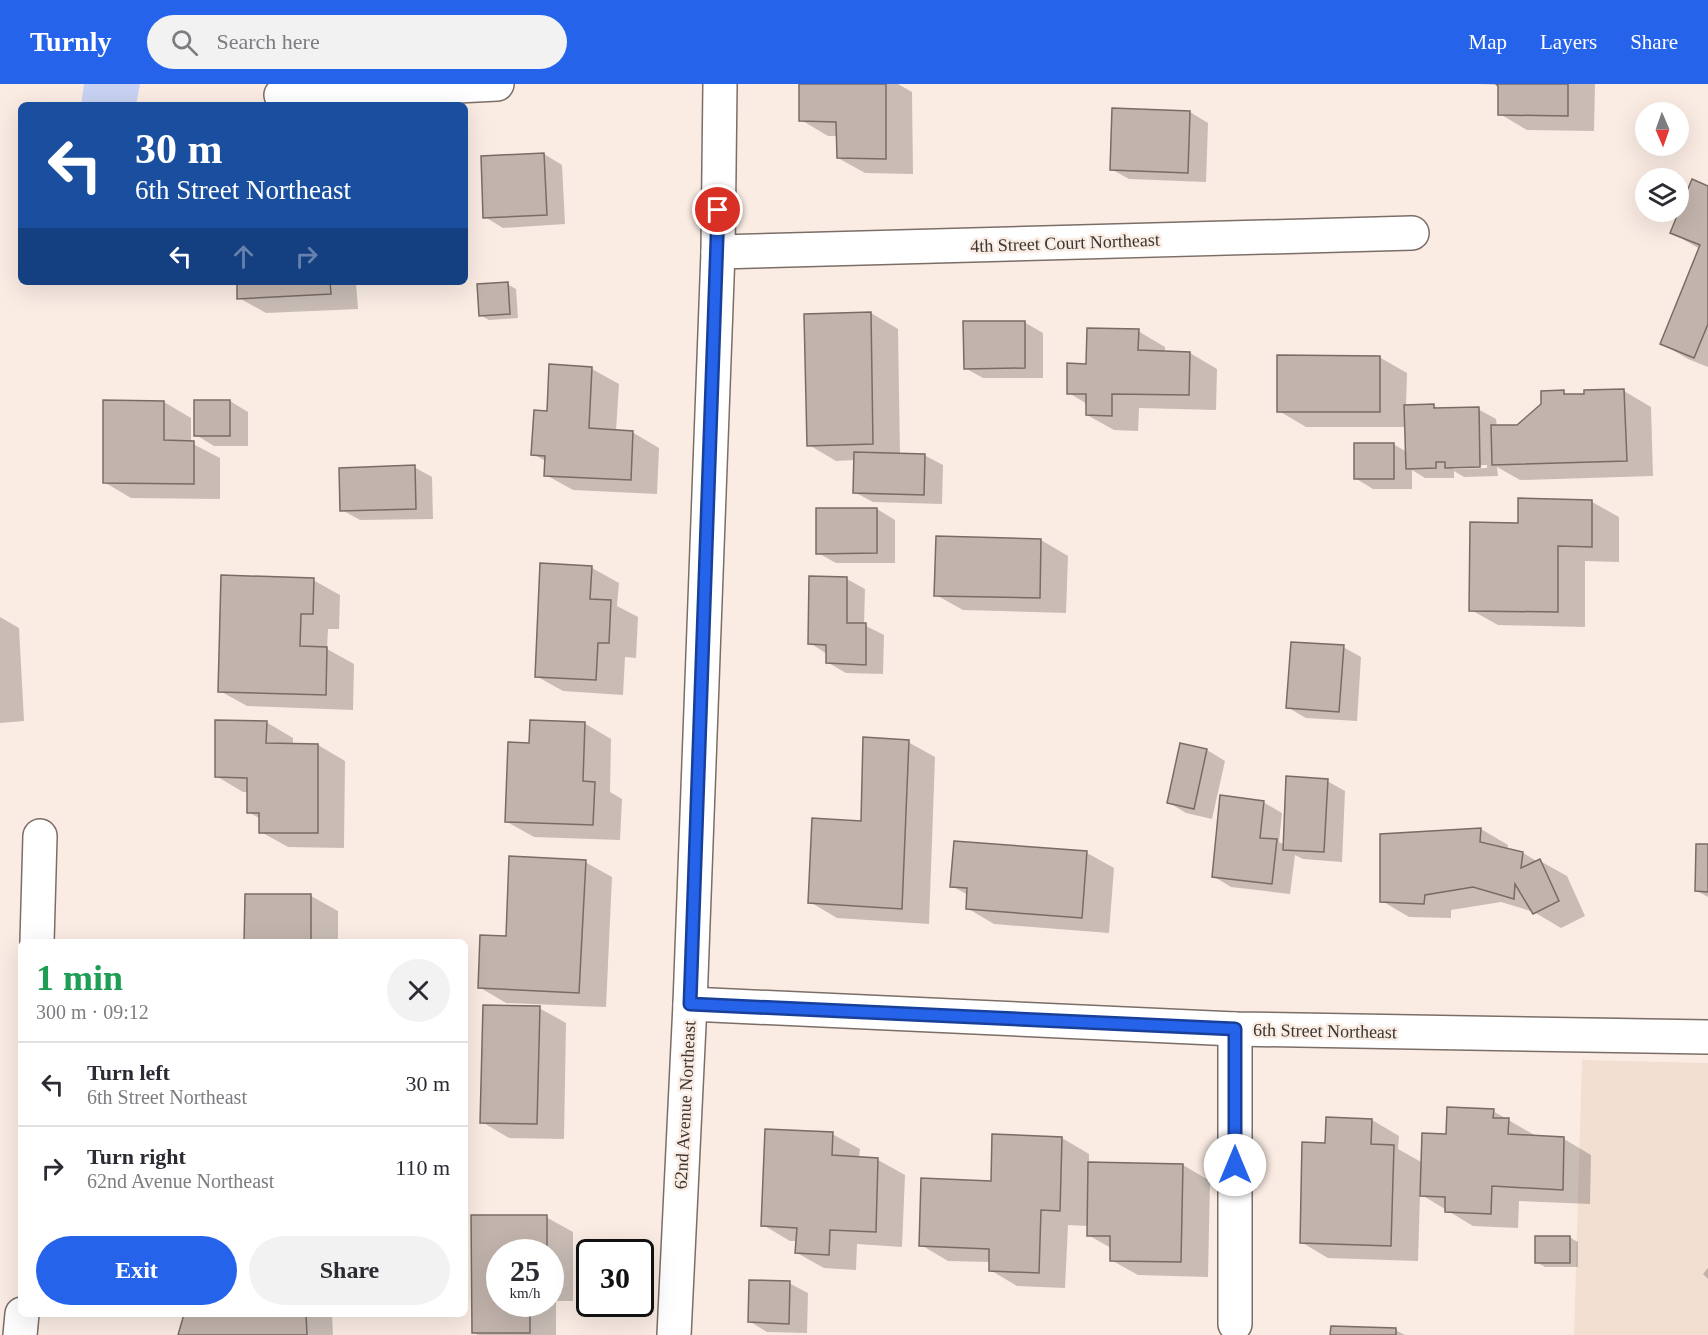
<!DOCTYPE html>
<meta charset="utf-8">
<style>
body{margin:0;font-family:"Times New Roman",serif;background:#f2f2f3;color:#2b2b33;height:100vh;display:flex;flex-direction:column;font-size:22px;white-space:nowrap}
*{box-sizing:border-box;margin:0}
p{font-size:20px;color:#7c7c81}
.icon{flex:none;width:33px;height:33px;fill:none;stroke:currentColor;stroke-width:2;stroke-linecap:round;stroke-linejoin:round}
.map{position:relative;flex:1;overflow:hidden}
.panel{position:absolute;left:18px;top:855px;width:450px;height:378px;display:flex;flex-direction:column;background:#fff;border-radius:9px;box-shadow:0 6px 24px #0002}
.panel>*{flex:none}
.banner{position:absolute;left:18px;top:18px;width:450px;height:183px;border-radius:9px;box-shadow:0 6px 24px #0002;background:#1a4fa0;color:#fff;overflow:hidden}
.needle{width:39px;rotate:178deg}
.buttons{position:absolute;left:1635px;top:18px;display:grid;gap:12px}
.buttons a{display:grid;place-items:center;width:54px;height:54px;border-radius:50%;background:#fff;box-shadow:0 6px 24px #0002;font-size:30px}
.speed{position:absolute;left:486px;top:1155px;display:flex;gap:12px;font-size:30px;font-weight:700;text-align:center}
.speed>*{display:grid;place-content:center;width:78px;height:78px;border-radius:50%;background:#fff;box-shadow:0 6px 24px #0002;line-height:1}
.speed small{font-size:15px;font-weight:400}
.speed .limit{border:3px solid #111;border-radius:9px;background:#fff;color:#111}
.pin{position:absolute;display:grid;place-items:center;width:51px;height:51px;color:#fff;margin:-26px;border:3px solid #fff;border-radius:50%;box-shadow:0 2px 6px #0007}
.me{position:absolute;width:66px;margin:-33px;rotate:0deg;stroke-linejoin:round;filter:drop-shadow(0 0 4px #0008)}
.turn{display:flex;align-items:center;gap:21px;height:126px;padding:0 18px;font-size:27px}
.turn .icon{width:78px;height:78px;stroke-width:2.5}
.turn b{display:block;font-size:42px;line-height:51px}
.lanes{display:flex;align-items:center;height:57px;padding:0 18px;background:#0003;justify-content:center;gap:30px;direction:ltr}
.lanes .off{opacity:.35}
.round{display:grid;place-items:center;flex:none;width:63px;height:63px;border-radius:32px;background:#f2f2f3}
.head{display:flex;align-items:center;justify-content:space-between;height:102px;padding:0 18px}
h1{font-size:36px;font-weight:800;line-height:45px;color:#1e9e55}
.action{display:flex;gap:12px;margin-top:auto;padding:12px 18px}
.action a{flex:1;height:69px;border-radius:36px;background:#2563eb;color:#fff;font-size:24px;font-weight:800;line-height:69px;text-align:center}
.action a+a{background:#f2f2f3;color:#2b2b33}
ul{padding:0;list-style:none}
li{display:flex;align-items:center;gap:18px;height:84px;padding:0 18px;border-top:2px solid #e1e1e2}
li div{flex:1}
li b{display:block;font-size:22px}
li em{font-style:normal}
header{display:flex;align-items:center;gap:36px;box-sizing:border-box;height:84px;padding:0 30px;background:#2563eb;color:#fff}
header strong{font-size:28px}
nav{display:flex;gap:33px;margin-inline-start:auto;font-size:21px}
.search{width:420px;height:54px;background:#f2f2f3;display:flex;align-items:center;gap:15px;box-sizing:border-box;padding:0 21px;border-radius:33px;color:#7c7c81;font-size:22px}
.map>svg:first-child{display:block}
.built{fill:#f3ded2}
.water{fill:#c8d2f2}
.shadow{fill:#0003;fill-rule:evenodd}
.building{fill:#c2b4ac;stroke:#796c65;stroke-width:1.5}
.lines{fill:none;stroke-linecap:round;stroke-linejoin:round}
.street-casing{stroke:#7b6e67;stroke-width:36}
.street{stroke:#fff;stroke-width:33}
.route-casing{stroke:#184099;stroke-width:15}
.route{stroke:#2563eb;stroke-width:10}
.labels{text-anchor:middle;stroke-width:5;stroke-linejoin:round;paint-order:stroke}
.street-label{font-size:18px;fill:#3c3633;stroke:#faece3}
</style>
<header>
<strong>Turnly</strong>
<div class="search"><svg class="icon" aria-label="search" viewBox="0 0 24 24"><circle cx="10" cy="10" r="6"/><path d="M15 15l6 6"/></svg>Search here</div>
<nav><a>Map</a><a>Layers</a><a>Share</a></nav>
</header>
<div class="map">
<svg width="1708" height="1251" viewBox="0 0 1708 1251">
<rect width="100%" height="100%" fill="#faece3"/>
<!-- built -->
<polygon class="built" points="1582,976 1708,979 1708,1251 1574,1251"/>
<!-- water -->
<polygon class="water" points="84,0 140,0 136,21 81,21"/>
<!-- shadow -->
<g class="shadow">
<polygon points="800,0 898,0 912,8 913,90 865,89 838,74 838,52 828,52 801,36"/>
<polygon points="1478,0 1595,0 1594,47 1527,46 1500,30 1500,1"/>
<polygon points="1190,28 1208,39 1206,98 1129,95 1111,85"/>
<polygon points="544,70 562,81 565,140 503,144 485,133"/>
<polygon points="1708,103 1708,283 1688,275 1661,259 1700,165 1672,149"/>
<polygon points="238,198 356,198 358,225 266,229 239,214"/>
<polygon points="507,200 516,205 518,234 489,236 480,231"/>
<polygon points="871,229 898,245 900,370 924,371 943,381 942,420 873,418 854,408 855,376 836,377 809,361"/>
<polygon points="1024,238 1043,249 1043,294 983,294 965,284"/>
<polygon points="1138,247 1165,263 1165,269 1190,269 1217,285 1216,326 1139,324 1138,347 1114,346 1087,331 1087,320 1069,309 1088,282"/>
<path d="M1379,273l28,16 -1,34 28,-1 6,4 38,-1 18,10 1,8h21l45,-35 7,4 54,-5 27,16 2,69 -133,4 -23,-13 1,9 -34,1 -10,-6v7h-29l-13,-8v19h-39l-18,-11 38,-34 14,8 -1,-25h-100l-27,-16zM1487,381v3l-33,1 -3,-3z"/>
<polygon points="592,285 619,300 616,347 632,348 659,364 657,410 573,406 546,391 547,378 533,370 549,328"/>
<polygon points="230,317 248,328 248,362 214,362 196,351"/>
<polygon points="164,318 191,334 191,359 220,374 220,415 131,414 104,398"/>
<polygon points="414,383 432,393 433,435 360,436 342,426"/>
<polygon points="1592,418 1619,433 1619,478 1585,477 1585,543 1498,541 1471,526 1520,441"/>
<polygon points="877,425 895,436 895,479 836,479 818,469"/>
<polygon points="1041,456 1068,472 1066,529 963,526 936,511"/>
<polygon points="592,484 619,499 617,522 638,533 636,574 625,573 623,611 563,607 536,592"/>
<polygon points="847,495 865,505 864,541 884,551 883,590 846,589 827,578 827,570 810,559"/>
<polygon points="313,496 340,511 339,545 328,545 327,565 354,580 353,626 247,622 220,607"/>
<polygon points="0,533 19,544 24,637 0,639"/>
<polygon points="1343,563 1361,573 1357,637 1306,634 1287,623"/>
<polygon points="266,638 293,654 293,661 318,661 345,677 344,764 288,763 261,748 261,735 248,728 248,708 243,708 216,692"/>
<polygon points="584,639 611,655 610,708 622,715 620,756 534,753 507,738 531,661"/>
<polygon points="908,658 935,673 929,840 837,834 810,818 862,739"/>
<polygon points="1207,666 1225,677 1212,735 1186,729 1168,718"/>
<polygon points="1327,697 1345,707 1342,778 1303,775 1295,771 1290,810 1231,803 1213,792 1263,718 1282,729 1279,758 1285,761"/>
<polygon points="1481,745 1508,761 1507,766 1523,769 1538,778 1540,777 1567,792 1585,832 1561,844 1534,828 1501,818 1451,826 1451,834 1409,833 1382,817"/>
<polygon points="955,758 1087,769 1114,784 1109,849 994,840 967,824 968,811 952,802"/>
<polygon points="1708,762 1708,813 1697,807"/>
<polygon points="585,778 612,793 606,923 506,919 479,903 507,854"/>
<polygon points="311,812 338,827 338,858 246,858"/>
<polygon points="539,924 566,939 564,1055 509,1054 482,1038"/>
<polygon points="1493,1027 1536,1052 1536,1053 1564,1055 1591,1071 1590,1120 1519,1117 1518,1144 1473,1142 1420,1110 1418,1177 1328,1174 1301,1158 1327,1060 1372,1036 1399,1052 1398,1065 1423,1079 1447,1052"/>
<polygon points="832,1050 860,1065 859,1074 878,1076 905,1091 902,1163 857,1160 856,1186 824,1184 797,1169 797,1157 790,1157 763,1141"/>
<polygon points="1062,1054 1089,1070 1089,1079 1183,1081 1210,1097 1208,1193 1138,1191 1111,1176 1111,1164 1088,1151 1088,1142 1068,1141 1065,1204 1017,1202 990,1186 990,1178 948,1177 921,1161 992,1098"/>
<path d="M473,1133h73l27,15v69h-17v34h-78l-5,-3zM500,1168h50v52h-50z"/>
<polygon points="1569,1153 1578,1158 1578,1183 1545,1183 1536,1178"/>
<polygon points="1708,1184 1708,1195 1703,1190"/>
<polygon points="789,1199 808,1209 807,1249 767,1248 749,1237"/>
<polygon points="186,1230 332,1230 333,1251 180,1251"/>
<polygon points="1395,1246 1405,1251 1332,1251"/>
</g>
<!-- building -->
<g class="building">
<polygon points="799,0 886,0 886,75 837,74 836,38 799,37"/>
<polygon points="1496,0 1568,0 1568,32 1498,31 1498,2"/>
<polygon points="1112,24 1190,27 1188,89 1110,86"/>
<polygon points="544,69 547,131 483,134 481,72"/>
<polygon points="1692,95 1708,102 1708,240 1694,274 1660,260 1700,161 1670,149"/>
<polygon points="237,198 330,198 331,210 237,215"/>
<polygon points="508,198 510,230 479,232 477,200"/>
<polygon points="871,228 873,360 807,362 804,230"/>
<polygon points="963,237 1025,237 1025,284 964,285"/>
<polygon points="1087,244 1139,245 1138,266 1190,268 1189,311 1112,310 1112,332 1086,331 1086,310 1067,310 1067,279 1086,280"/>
<polygon points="1277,271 1380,272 1380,328 1277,328"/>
<polygon points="549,280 592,283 589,344 633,347 631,396 544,392 545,372 531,371 534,326 547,327"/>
<polygon points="1624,305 1627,377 1492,381 1491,341 1517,341 1541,320 1541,307 1564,306 1564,310 1584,310 1584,306"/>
<polygon points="103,316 164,317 164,356 194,357 194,400 103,399"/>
<rect x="194" y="316" width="36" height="36"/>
<polygon points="1434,320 1434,324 1479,323 1480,383 1445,384 1445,378 1436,378 1436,384 1406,385 1404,321"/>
<rect x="1354" y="359" width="40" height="36"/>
<polygon points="854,368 925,370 924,411 853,409"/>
<polygon points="415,381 416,425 340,427 339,384"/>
<polygon points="1518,414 1592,416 1592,463 1558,462 1558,528 1469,527 1470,438 1518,439"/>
<polygon points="816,424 877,424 877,469 816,470"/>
<polygon points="936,452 1041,455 1040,514 934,512"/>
<polygon points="540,479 592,482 590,515 611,516 609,559 598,559 596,596 535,593"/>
<polygon points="221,491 314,494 313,530 301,530 300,562 327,563 326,611 218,608"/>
<polygon points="809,492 847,493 847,539 866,539 866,581 826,579 826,561 808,560"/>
<polygon points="1291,558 1344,561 1339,628 1286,624"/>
<polygon points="215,636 267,637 266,659 318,660 318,749 259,749 259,729 247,729 247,694 215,693"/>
<polygon points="530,636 585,638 583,697 595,698 593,741 505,738 508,658 529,659"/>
<polygon points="863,653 909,656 902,825 808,819 812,734 861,737"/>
<polygon points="1180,659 1207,665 1194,725 1167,719"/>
<polygon points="1286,692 1328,695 1324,768 1283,766"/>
<polygon points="1220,711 1264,717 1260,754 1277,755 1272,800 1212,793"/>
<polygon points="1481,744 1480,758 1523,768 1521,784 1540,775 1559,817 1533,830 1515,800 1514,815 1473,803 1425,811 1424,820 1380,818 1380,750"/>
<polygon points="954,757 1087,767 1082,834 966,825 967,804 950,803"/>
<polygon points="1696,760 1708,760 1708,808 1695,807"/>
<polygon points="509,772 586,776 579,909 478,904 480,851 506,852"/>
<polygon points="245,810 311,810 311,858 244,858"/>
<polygon points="483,921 540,922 537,1040 480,1039"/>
<polygon points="1447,1023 1494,1025 1493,1034 1509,1034 1508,1050 1564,1053 1563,1106 1492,1102 1491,1130 1445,1128 1445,1113 1420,1112 1422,1049 1446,1050"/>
<polygon points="1326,1033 1372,1035 1371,1060 1394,1061 1391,1162 1300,1159 1302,1058 1325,1059"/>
<polygon points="765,1045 833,1048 832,1071 878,1074 876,1148 830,1146 829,1171 795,1169 797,1144 761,1142"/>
<polygon points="992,1050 1062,1053 1060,1127 1041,1126 1039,1189 989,1187 989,1165 919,1162 921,1094 991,1097"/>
<polygon points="1088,1078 1183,1080 1181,1178 1110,1177 1110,1152 1087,1152"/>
<polygon points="471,1131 547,1131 547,1168 500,1168 500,1220 530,1220 530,1249 472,1249"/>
<rect x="1535" y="1152" width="35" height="27"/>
<polygon points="749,1196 790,1197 789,1240 748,1238"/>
<polygon points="184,1230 306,1230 307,1251 178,1251"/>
<polygon points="1331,1242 1396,1244 1396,1251 1330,1251"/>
</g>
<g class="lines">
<defs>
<g id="street">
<polyline points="281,11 497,0"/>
<polyline points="718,168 1412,149"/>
<polyline points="37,858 40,752"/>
<polyline points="690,920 1235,945 1708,953"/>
<polyline points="1235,945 1235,1240"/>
<polyline points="20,1251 22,1230"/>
<polyline points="674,1251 690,920 718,168 720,0"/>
</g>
</defs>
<!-- street casing -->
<use href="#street" class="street-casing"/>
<!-- street -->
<use href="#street" class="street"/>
</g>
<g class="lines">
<defs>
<polyline id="route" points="718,126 690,920 1235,945 1235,1081"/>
</defs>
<!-- route casing -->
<use href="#route" class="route-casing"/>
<!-- route -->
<use href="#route" class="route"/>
</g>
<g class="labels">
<!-- street labels -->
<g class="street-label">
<text transform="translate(1065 159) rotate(-2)" y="6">4th Street Court Northeast</text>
<text transform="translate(1325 947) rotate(1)" y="6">6th Street Northeast</text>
<text transform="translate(685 1021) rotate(-87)" y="6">62nd Avenue Northeast</text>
</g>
</g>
</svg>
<div class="buttons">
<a><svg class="needle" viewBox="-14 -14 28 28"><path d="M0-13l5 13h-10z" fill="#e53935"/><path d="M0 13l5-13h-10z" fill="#7c7c81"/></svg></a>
<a><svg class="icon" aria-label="layers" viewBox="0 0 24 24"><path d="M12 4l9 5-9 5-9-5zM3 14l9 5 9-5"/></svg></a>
</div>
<div class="speed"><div>25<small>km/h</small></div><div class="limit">30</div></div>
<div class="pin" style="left:718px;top:126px;background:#d93025"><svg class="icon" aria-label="arrive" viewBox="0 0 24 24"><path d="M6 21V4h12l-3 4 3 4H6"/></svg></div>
<svg class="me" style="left:1235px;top:1081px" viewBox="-20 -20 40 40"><circle r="19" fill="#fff"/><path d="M0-13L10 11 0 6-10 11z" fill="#2563eb"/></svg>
<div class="banner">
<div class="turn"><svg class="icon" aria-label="left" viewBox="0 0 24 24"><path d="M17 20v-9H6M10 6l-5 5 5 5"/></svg><div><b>30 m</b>6th Street Northeast</div></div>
<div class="lanes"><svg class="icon" aria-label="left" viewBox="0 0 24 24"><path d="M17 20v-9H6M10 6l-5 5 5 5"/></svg><svg class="icon off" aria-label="ahead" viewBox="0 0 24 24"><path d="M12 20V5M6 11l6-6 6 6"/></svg><svg class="icon off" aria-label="right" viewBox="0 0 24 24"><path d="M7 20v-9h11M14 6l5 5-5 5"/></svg></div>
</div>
<section class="panel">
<div class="head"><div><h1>1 min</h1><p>300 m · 09:12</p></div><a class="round"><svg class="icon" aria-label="close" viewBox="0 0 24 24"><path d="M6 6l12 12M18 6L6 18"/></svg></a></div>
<ul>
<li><svg class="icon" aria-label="left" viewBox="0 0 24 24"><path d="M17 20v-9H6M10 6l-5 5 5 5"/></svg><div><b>Turn left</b><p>6th Street Northeast</p></div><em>30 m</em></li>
<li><svg class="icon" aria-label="right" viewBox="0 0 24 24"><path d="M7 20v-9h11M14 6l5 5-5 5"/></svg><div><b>Turn right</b><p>62nd Avenue Northeast</p></div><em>110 m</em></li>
</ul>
<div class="action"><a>Exit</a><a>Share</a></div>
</section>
</div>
